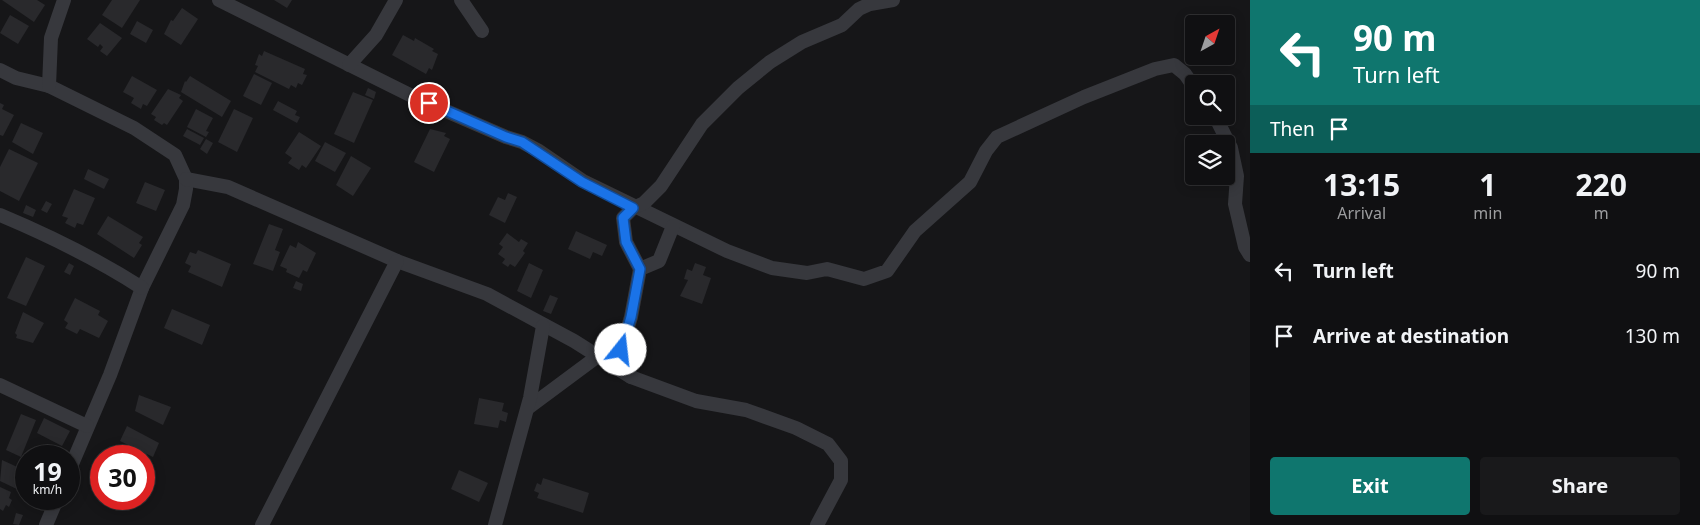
<!DOCTYPE html>
<html lang="en">
<head>
<meta charset="utf-8">
<style>
	body { margin:0; font-family:"Noto Sans",sans-serif; background:#19191b; color:#f1f3f6; height:100vh; display:flex; flex-direction:column; font-size:19px; white-space:nowrap }
	* { box-sizing:border-box; margin:0 }
	p { font-size:16px; color:#9c9d9f }
	.icon { flex:none; width:28px; height:28px; fill:none; stroke:currentColor; stroke-width:2; stroke-linecap:round; stroke-linejoin:round }
	.map { position:relative; flex:1; overflow:hidden }
	.panel { display:flex; flex-direction:column; background:#101012; width:450px }
	.panel>* { flex:none }
	.top-card { background:#0f766e; color:#fff; overflow:hidden }
	.needle { width:32px; rotate:40deg }
	.controls { position:absolute; left:1185px; top:15px; display:grid; gap:10px }
	.controls a { display:grid; place-items:center; width:50px; height:50px; border-radius:5px; background:#101012; box-shadow:0 2px 12px #0003,0 0 0 1px #303032; font-size:25px }
	.speed { position:absolute; left:15px; top:445px; display:flex; gap:10px; font-size:25px; font-weight:700; text-align:center }
	.speed>* { display:grid; place-content:center; width:65px; height:65px; border-radius:50%; background:#101012; box-shadow:0 2px 12px #0003,0 0 0 1px #303032; line-height:1 }
	.speed small { font-size:12px; font-weight:400 }
	.speed .limit { border:8px solid #d22; background:#fff; color:#111 }
	.pin { position:absolute; display:grid; place-items:center; width:42px; height:42px; color:#fff; margin:-21px; border:2px solid #fff; border-radius:50%; box-shadow:0 1px 5px #0007 }
	.me { position:absolute; width:55px; margin:-28px; rotate:16deg; stroke-linejoin:round; filter:drop-shadow(0 0 4px #0008) }
	.turn { display:flex; align-items:center; gap:18px; height:105px; padding:0 20px; font-size:22px }
	.turn .icon { width:65px; height:65px; stroke-width:2.5 }
	.turn b { display:block; font-size:35px; line-height:42px }
	.then { display:flex; align-items:center; height:48px; padding:0 20px; background:#0003; gap:10px; font-size:19px }
	.eta { display:flex; justify-content:space-evenly; align-items:center; height:85px; text-align:center }
	.eta b { font-size:30px; font-weight:700; line-height:35px }
	.primary-button { display:flex; gap:10px; margin-top:auto; padding:10px 20px }
	.primary-button a { flex:1; height:58px; border-radius:5px; background:#0f766e; color:#fff; font-size:20px; font-weight:700; line-height:58px; text-align:center }
	.primary-button a+a { background:#19191b; color:#f1f3f6 }
	ul { padding:0; list-style:none }
	li { display:flex; align-items:center; gap:15px; height:65px; padding:0 20px }
	li div { flex:1 }
	li b { display:block; font-size:19px }
	li em { font-style:normal }
	main { display:flex; flex:1; min-height:0 }
	.map>svg:first-child { display:block }
	.building { fill:#29292c }
	.lines { fill:none; stroke-linecap:round; stroke-linejoin:round }
	.street { stroke:#37383d; stroke-width:14 }
	.route-casing { stroke:#114b97; stroke-width:12 }
	.route { stroke:#1a73e8; stroke-width:9 }
</style>
</head>
<body>
<main>
<div class="map">
<svg width="1250" height="525" viewBox="0 0 1250 525">
	<rect width="100%" height="100%" fill="#161618"/>
	<!-- building -->
	<g class="building">
		<polygon points="2,0 37,0 45,5 34,22"/>
		<polygon points="112,0 140,0 122,28 102,15"/>
		<polygon points="274,0 292,0 287,8"/>
		<polygon points="182,8 198,19 181,45 164,34 171,20 173,21"/>
		<polygon points="10,15 29,26 18,44 0,33"/>
		<polygon points="137,21 153,30 146,43 130,34"/>
		<polygon points="100,23 122,38 107,56 100,51 103,47 100,44 98,47 87,39"/>
		<polygon points="403,35 414,41 415,38 434,49 432,51 438,54 432,70 429,68 426,74 392,55"/>
		<polygon points="264,51 305,69 303,74 307,75 302,85 298,83 296,88 291,85 289,89 255,72 258,66 255,65 259,54 262,56"/>
		<polygon points="254,74 272,83 261,105 243,96"/>
		<polygon points="132,76 157,90 147,106 143,104 141,109 131,103 134,98 123,92"/>
		<polygon points="190,76 231,101 222,117 181,92 185,81 186,82"/>
		<polygon points="368,88 376,92 374,99 365,95"/>
		<polygon points="168,89 181,95 179,98 183,101 167,125 164,123 162,125 154,120 156,117 151,114"/>
		<polygon points="353,92 373,100 354,143 334,134"/>
		<polygon points="278,101 297,111 295,115 300,117 297,123 273,110"/>
		<polygon points="0,103 4,105 2,109 14,115 3,136 0,135"/>
		<polygon points="196,109 213,118 206,131 209,132 206,137 187,127"/>
		<polygon points="234,109 253,118 237,152 218,142"/>
		<polygon points="21,123 43,133 33,154 12,142"/>
		<polygon points="187,129 204,138 200,145 183,136"/>
		<polygon points="430,129 446,133 444,136 450,139 434,172 414,162"/>
		<polygon points="299,132 321,146 306,168 302,165 299,170 288,163 292,158 285,153"/>
		<polygon points="206,139 213,143 207,154 200,149"/>
		<polygon points="325,142 346,153 335,172 315,161"/>
		<polygon points="9,149 38,163 19,201 0,191 0,167"/>
		<polygon points="351,156 371,168 353,196 336,185"/>
		<polygon points="88,169 109,179 104,189 84,179"/>
		<polygon points="145,182 165,190 156,211 136,203"/>
		<polygon points="74,189 95,198 83,225 77,223 75,228 65,223 68,218 62,216"/>
		<polygon points="508,193 517,197 505,223 489,215 498,197 505,200"/>
		<polygon points="46,201 52,204 47,213 41,210"/>
		<polygon points="26,205 36,210 33,217 23,213"/>
		<polygon points="108,216 143,237 139,243 142,245 134,258 97,234"/>
		<polygon points="269,224 283,229 275,250 280,252 273,271 253,264"/>
		<polygon points="576,231 607,245 602,256 593,252 590,259 568,249"/>
		<polygon points="507,233 519,242 521,239 528,243 523,251 525,253 515,267 510,264 508,267 502,263 505,259 498,254 503,247 499,244"/>
		<polygon points="298,242 316,253 307,272 303,270 299,278 286,272 287,269 280,266 290,245 296,248"/>
		<polygon points="198,250 231,264 222,287 188,272 191,266 185,263 190,252 196,254"/>
		<polygon points="26,257 45,266 26,306 7,298"/>
		<polygon points="69,263 74,266 70,275 64,272"/>
		<polygon points="529,263 543,270 531,298 517,291"/>
		<polygon points="695,263 706,267 703,275 711,278 702,304 680,296 688,280 684,279 687,269 692,271"/>
		<polygon points="296,281 303,284 301,291 293,288"/>
		<polygon points="550,295 558,298 551,314 543,311"/>
		<polygon points="75,298 100,311 98,315 108,321 99,338 80,329 77,334 65,328 68,323 64,320"/>
		<polygon points="172,309 210,325 202,345 164,328"/>
		<polygon points="23,312 44,323 33,343 16,338 17,335 15,333"/>
		<polygon points="139,395 171,407 163,425 135,411"/>
		<polygon points="479,398 504,403 502,411 508,413 506,422 500,420 498,428 474,424"/>
		<polygon points="21,414 36,420 21,457 6,450"/>
		<polygon points="44,418 70,431 62,446 37,433"/>
		<polygon points="127,426 159,443 153,457 120,441"/>
		<polygon points="31,448 49,456 26,456"/>
		<polygon points="2,460 26,471 26,485 23,492 0,481"/>
		<polygon points="459,470 488,483 479,502 451,489"/>
		<polygon points="543,478 589,493 583,513 537,498 539,493 534,491 537,483 541,485"/>
		<polygon points="0,487 11,492 9,498 12,500 9,507 6,505 3,511 0,509"/>
		<polygon points="16,513 23,515 19,525 13,524"/>
	</g>
	<g class="lines">
		<!-- street -->
		<g class="street">
			<polyline points="219,0 414,97 506,137 522,142 539,151 583,181 727,251 772,268 807,273 827,269 864,279 887,271 915,231 970,182 986,151 997,137 1084,97 1155,69 1174,65 1185,74 1194,87"/>
			<polyline points="461,0 482,31"/>
			<polyline points="349,65 376,35 396,0"/>
			<polyline points="0,70 16,78 49,86 134,128 175,155 186,179 186,189 183,205 142,288 110,375 69,471"/>
			<polyline points="49,86 51,38 64,0"/>
			<polyline points="1215,116 1231,148 1237,176 1235,204 1245,247 1250,255"/>
			<polyline points="186,179 228,187 397,261 487,294 574,341 631,377 696,401 746,410 796,428 828,444 841,461 841,480 817,525"/>
			<path d="M0 215C50 236 97 259 142 288"/>
			<polyline points="640,269 659,261 673,226"/>
			<polyline points="631,377 621,350 631,317 640,269 626,242 623,218 633,208 644,203 661,186 702,124 738,88 770,62 802,42 842,25 859,9 870,4 893,0"/>
			<polyline points="0,385 87,426"/>
			<polyline points="528,408 598,356"/>
			<polyline points="46,525 57,499"/>
			<polyline points="262,525 397,261"/>
			<polyline points="495,525 530,398 543,326"/>
		</g>
	</g>
	<g class="lines">
		<!-- route casing -->
		<g class="route-casing">
			<polyline id="route" points="429,103 506,137 522,142 582,182 633,208 623,218 626,242 640,269 631,317 621,350"/>
		</g>
		<!-- route -->
		<use href="#route" class="route"/>
	</g>
</svg>
<div class="controls">
<a><svg class="needle" viewBox="-14 -14 28 28"><path d="M0-13l5 13h-10z" fill="#e53935"/><path d="M0 13l5-13h-10z" fill="#9c9d9f"/></svg></a>
<a><svg class="icon" aria-label="search" viewBox="0 0 24 24"><circle cx="10" cy="10" r="6"/><path d="M15 15l6 6"/></svg></a>
<a><svg class="icon" aria-label="layers" viewBox="0 0 24 24"><path d="M12 4l9 5-9 5-9-5zM3 14l9 5 9-5"/></svg></a>
</div>
<div class="speed"><div>19<small>km/h</small></div><div class="limit">30</div></div>
<div class="pin" style="left:429px;top:103px;background:#d93025"><svg class="icon" aria-label="arrive" viewBox="0 0 24 24"><path d="M6 21V4h12l-3 4 3 4H6"/></svg></div>
<svg class="me" style="left:621px;top:350px" viewBox="-20 -20 40 40"><circle r="19" fill="#fff"/><path d="M0-13L10 11 0 6-10 11z" fill="#1a73e8"/></svg>
</div>
<section class="panel">
<div class="top-card">
<div class="turn"><svg class="icon" aria-label="left" viewBox="0 0 24 24"><path d="M17 20v-9H6M10 6l-5 5 5 5"/></svg><div><b>90 m</b>Turn left</div></div>
<div class="then">Then<svg class="icon" aria-label="arrive" viewBox="0 0 24 24"><path d="M6 21V4h12l-3 4 3 4H6"/></svg></div>
</div>
<div class="eta">
<div><b>13:15</b><p>Arrival</p></div>
<div><b>1</b><p>min</p></div>
<div><b>220</b><p>m</p></div>
</div>
<ul>
<li><svg class="icon" aria-label="left" viewBox="0 0 24 24"><path d="M17 20v-9H6M10 6l-5 5 5 5"/></svg><div><b>Turn left</b></div><em>90 m</em></li>
<li><svg class="icon" aria-label="arrive" viewBox="0 0 24 24"><path d="M6 21V4h12l-3 4 3 4H6"/></svg><div><b>Arrive at destination</b></div><em>130 m</em></li>
</ul>
<div class="primary-button"><a>Exit</a><a>Share</a></div>
</section>
</main>
</body>
</html>
